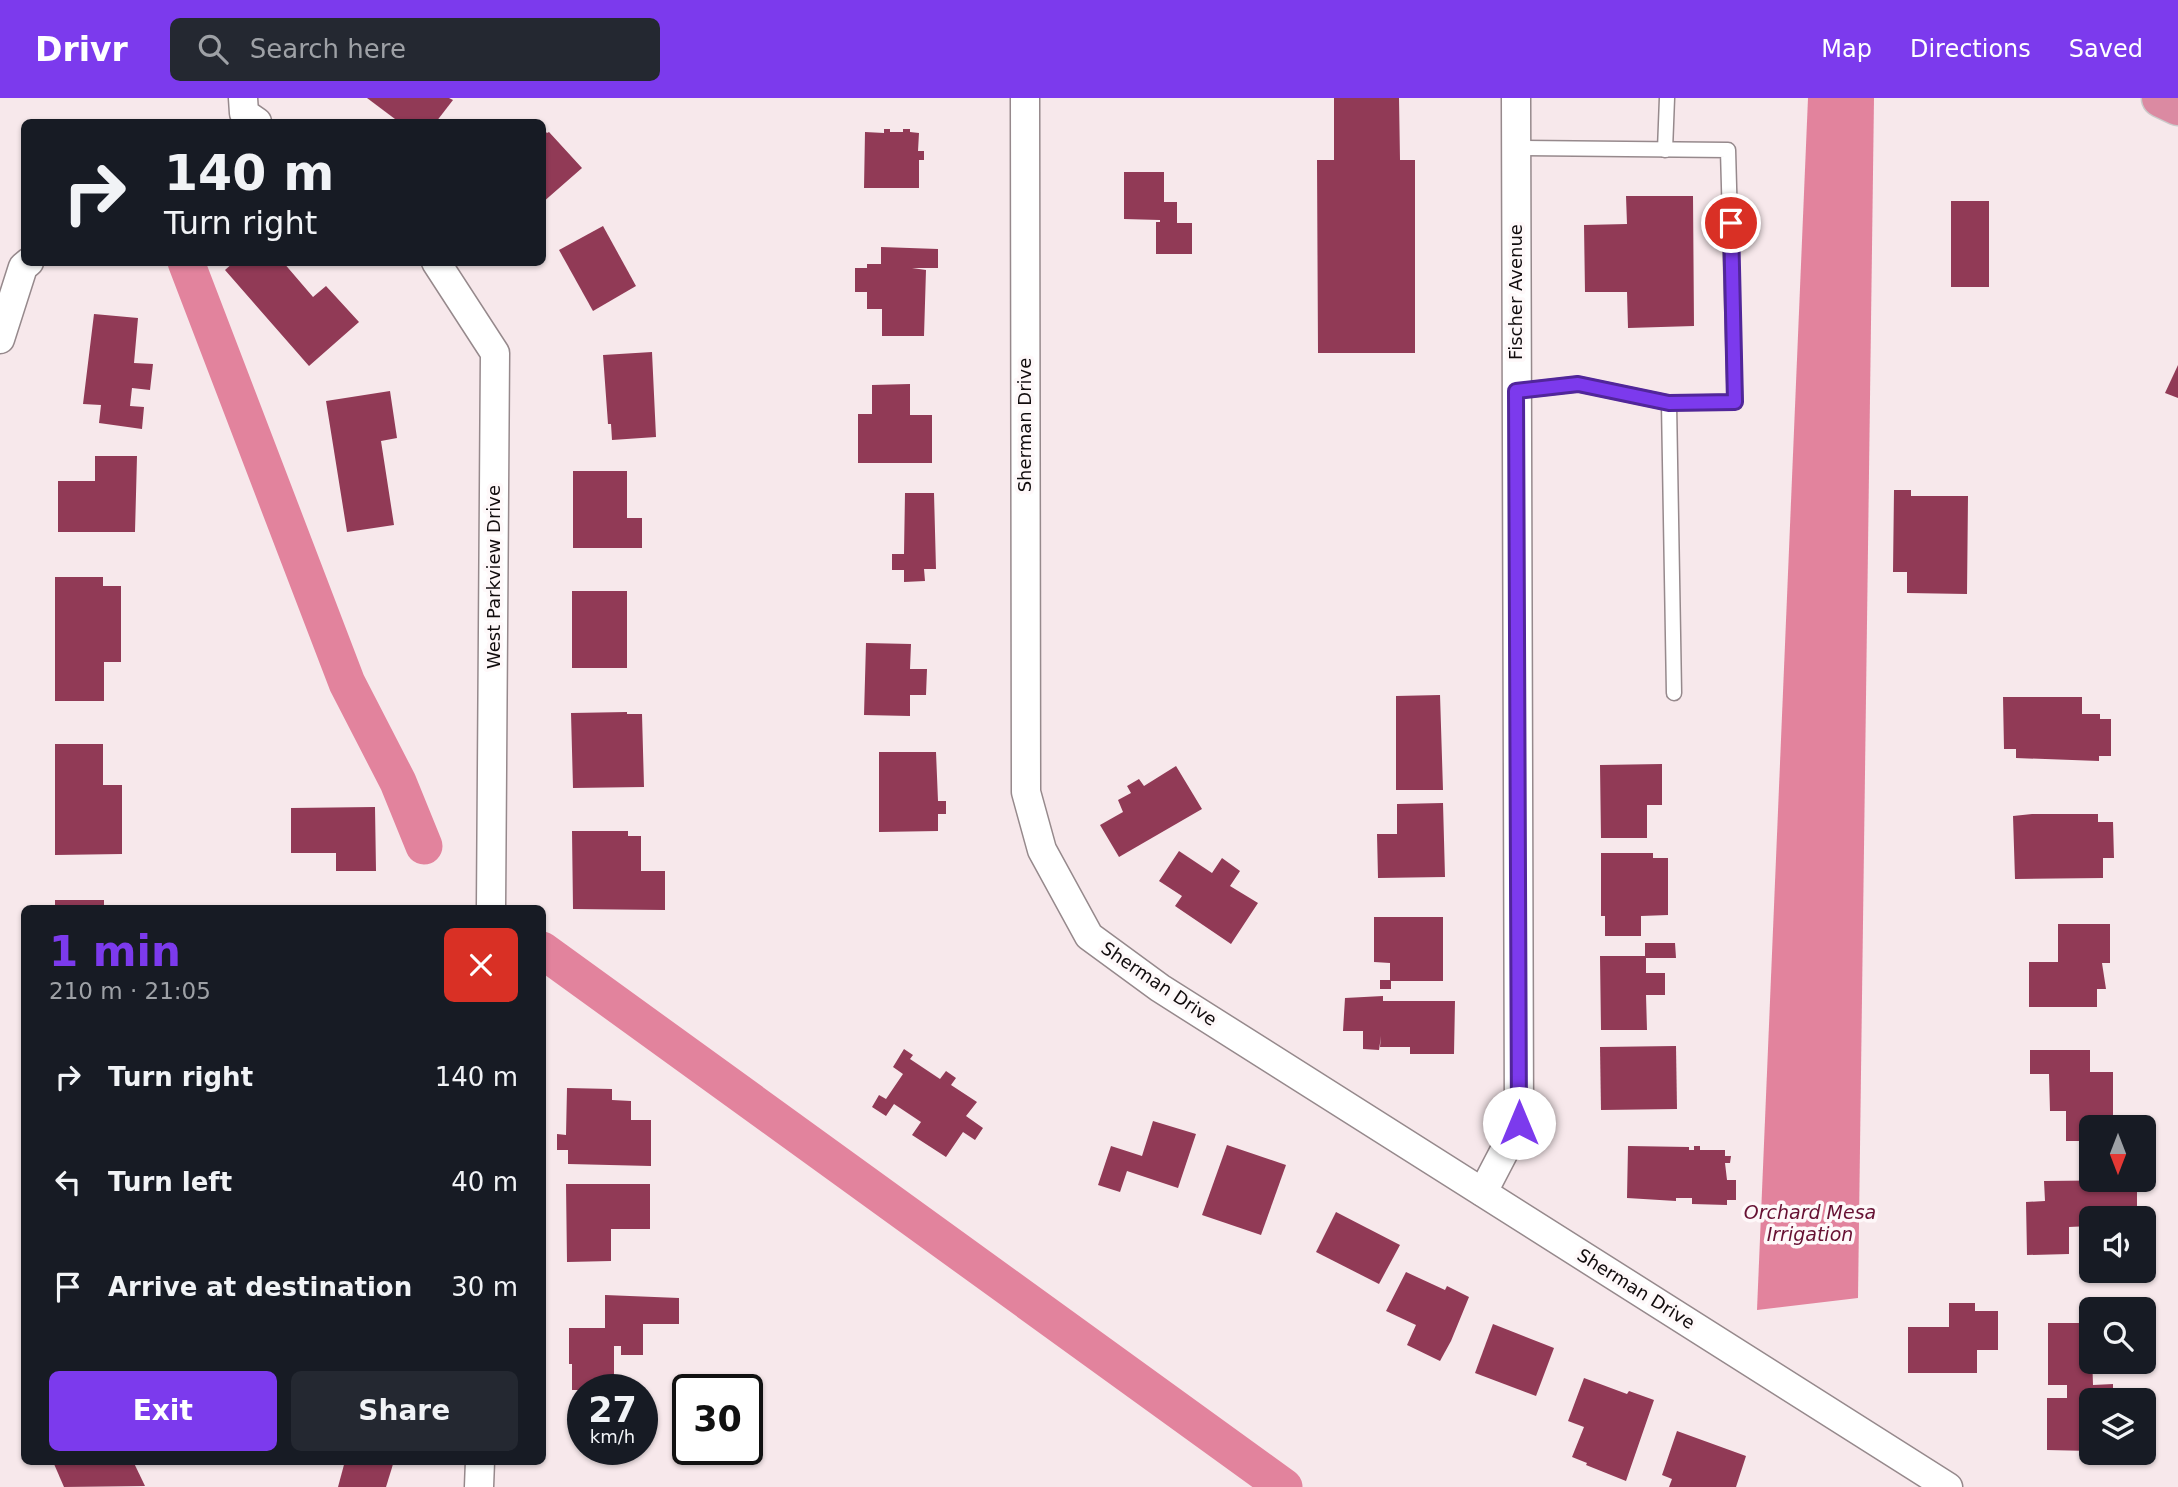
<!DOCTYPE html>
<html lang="en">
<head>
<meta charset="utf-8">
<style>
	body { margin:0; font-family:"DejaVu Sans",sans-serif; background:#242831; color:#f1f3f6; height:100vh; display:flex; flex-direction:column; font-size:26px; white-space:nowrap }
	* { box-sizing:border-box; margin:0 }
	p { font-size:23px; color:#9ea1a6 }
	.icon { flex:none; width:38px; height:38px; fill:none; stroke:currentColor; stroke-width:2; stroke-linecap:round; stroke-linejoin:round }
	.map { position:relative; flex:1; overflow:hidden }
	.side { position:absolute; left:21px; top:807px; width:525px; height:560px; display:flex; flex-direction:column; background:#171b24; border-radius:10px; box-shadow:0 2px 5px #0004 }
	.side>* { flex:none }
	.top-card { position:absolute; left:21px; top:21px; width:525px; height:147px; border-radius:10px; box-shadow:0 2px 5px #0004; background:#171b24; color:#f1f3f6; overflow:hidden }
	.needle { width:46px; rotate:180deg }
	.fabs { position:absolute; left:2079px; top:1017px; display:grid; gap:14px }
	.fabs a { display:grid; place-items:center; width:77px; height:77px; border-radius:10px; background:#171b24; box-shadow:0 2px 5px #0004; font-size:35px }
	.speed { position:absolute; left:567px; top:1276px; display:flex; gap:14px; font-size:35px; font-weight:700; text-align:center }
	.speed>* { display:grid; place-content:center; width:91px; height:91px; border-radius:50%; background:#171b24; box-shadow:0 2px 5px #0004; line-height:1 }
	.speed small { font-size:18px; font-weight:400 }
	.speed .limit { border:4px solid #111; border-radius:10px; background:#fff; color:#111 }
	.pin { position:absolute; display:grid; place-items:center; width:60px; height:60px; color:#fff; margin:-30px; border:4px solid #fff; border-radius:50%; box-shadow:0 2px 7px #0007 }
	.me { position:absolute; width:77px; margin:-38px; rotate:0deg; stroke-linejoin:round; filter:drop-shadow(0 0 5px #0008) }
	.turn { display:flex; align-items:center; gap:24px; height:147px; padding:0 28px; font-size:32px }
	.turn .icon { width:91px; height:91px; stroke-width:2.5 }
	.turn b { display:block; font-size:49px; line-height:60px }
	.round { display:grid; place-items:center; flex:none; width:74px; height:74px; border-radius:10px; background:#242831 }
	.headline { display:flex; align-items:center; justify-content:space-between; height:119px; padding:0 28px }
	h1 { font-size:42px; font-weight:600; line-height:52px; color:#7c3aed }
	.button { display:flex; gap:14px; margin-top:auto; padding:14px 28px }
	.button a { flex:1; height:80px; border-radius:10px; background:#7c3aed; color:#fff; font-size:28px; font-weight:600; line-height:80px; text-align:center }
	.button a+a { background:#242831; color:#f1f3f6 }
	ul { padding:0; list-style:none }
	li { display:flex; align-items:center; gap:21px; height:105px; padding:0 28px }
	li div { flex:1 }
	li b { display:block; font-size:26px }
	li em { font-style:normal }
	header { display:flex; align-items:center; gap:42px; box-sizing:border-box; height:98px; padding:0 35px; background:#7c3aed; color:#fff }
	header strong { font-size:33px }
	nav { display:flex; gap:38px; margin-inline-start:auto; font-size:24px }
	.search { width:490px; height:63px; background:#242831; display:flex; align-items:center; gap:18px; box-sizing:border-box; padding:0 24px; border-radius:10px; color:#9ea1a6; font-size:26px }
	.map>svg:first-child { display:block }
	.water { fill:#e2839d }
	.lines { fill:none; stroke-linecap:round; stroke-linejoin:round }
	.canal { stroke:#e2839d; stroke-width:37 }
	.building { fill:#913a56 }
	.service-casing { stroke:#96898c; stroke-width:17 }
	.minor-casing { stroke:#96898c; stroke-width:31 }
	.trunk-casing { stroke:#cbcaca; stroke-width:41 }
	.service { stroke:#fff; stroke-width:14 }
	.minor { stroke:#fff; stroke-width:28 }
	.trunk { stroke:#db8aa2; stroke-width:38 }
	.route-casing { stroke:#51269a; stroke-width:18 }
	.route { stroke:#7c3aed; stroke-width:12 }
	.labels { text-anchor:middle; stroke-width:7; stroke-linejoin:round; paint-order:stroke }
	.street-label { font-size:18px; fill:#110c0d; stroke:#fef8f9 }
	.water-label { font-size:19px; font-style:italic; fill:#671133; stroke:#fef8f9 }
</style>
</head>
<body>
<header>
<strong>Drivr</strong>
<div class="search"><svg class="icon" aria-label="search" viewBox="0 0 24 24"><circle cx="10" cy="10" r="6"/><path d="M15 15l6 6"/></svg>Search here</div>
<nav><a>Map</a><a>Directions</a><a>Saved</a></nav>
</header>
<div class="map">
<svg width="2178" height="1389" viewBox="0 0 2178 1389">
	<rect width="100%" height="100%" fill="#f7e8eb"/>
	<!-- water -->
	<polygon class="water" points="1808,0 1874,0 1858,1200 1757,1212"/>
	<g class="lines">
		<!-- canal -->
		<g class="canal">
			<polyline points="186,164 347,585 398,684 424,748"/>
			<polyline points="542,852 1284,1389"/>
		</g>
	</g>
	<!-- building -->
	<g class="building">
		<polygon points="367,0 449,0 453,2 436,24 399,24"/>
		<polygon points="1334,0 1399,0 1400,62 1415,62 1415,255 1318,255 1317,62 1334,62"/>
		<polygon points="542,30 547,35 549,34 582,70 542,105"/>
		<polygon points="884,31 890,31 890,34 903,34 903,31 910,31 910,34 919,35 918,53 924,53 924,62 919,62 919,90 864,90 865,34 884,35"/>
		<polygon points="1124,74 1164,74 1164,104 1177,104 1177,125 1192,125 1192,156 1156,156 1156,124 1160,124 1160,122 1124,121"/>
		<polygon points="1626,98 1693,98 1694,228 1628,230 1627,194 1585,194 1584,127 1627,126"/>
		<rect x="1951" y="103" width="38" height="86"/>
		<polygon points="603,128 636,188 593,213 559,152"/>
		<polygon points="881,149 938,151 938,170 912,170 926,172 924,238 882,238 882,211 867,211 867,194 855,194 855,170 867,170 867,166 881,166"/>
		<polygon points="234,164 283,164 313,199 326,188 359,224 309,268 225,172"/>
		<polygon points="94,216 138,220 134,265 153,266 150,292 132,290 130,308 144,309 142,331 99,325 101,307 83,306"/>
		<polygon points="652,254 656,339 612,342 611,326 608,326 603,257"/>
		<polygon points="2178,267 2178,300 2165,295"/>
		<polygon points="910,286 910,317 932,317 932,365 858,365 858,316 872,316 872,287"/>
		<polygon points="390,293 397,340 381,343 394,427 347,434 326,303"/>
		<polygon points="95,358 137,358 135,434 58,434 58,383 95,383"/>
		<polygon points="573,373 627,373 627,420 642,420 642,450 573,450"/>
		<polygon points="1894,392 1911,392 1911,398 1968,398 1967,496 1907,495 1907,474 1893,474"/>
		<polygon points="905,395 934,395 936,471 924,471 925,483 904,484 904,472 892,472 892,456 904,456"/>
		<polygon points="55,479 103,479 103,488 121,488 121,564 104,564 104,603 55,603"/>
		<rect x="572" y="493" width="55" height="77"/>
		<polygon points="866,545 911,546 910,571 927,571 926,597 910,597 910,618 864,617"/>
		<polygon points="1440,597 1443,692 1396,692 1396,598"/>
		<polygon points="2003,599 2082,599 2082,616 2100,616 2100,621 2111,621 2111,658 2099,658 2099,663 2016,660 2016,651 2004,651"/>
		<polygon points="627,614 627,616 642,616 644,689 573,690 571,615"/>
		<polygon points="55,646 103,646 103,687 122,687 122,756 55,757"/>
		<polygon points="879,654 936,654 938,703 946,703 946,716 938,716 938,733 879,734"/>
		<polygon points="1662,666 1662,707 1647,707 1647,740 1601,740 1600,667"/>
		<polygon points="1176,668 1202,711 1119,759 1100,727 1123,714 1118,702 1131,695 1127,688 1139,681 1144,688"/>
		<polygon points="1443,705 1445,779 1378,780 1377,736 1397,736 1397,706"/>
		<polygon points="375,709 376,773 336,773 336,755 291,755 291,710"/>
		<polygon points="2032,716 2098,716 2098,724 2113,724 2114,760 2103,760 2103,780 2015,781 2013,718"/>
		<polygon points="572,733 628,733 628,738 641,738 641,773 665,773 665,812 573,811"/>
		<polygon points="1179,753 1212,775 1222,760 1240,773 1230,788 1258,805 1231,846 1175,808 1182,798 1159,783"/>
		<polygon points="1601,755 1653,755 1653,760 1668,760 1668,817 1641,818 1641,838 1605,838 1605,818 1601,818"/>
		<rect x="55" y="802" width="49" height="8"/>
		<polygon points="1374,819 1443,819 1443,883 1391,883 1391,891 1380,891 1380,882 1390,882 1390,865 1374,864"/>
		<polygon points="2058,826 2110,826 2110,865 2102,865 2106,891 2097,891 2097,909 2029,909 2029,864 2058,864"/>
		<polygon points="1645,845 1675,845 1676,860 1646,860 1646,875 1665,875 1665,897 1646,897 1647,932 1601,932 1600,858 1645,858"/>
		<polygon points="1383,898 1383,903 1455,903 1454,956 1410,956 1410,949 1380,949 1381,938 1379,952 1363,951 1363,933 1343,933 1345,900"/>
		<polygon points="1676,948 1677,1011 1601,1012 1600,949"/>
		<polygon points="904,951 913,957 910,961 940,981 946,973 956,980 951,987 977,1004 966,1018 983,1030 975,1042 963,1034 946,1059 912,1037 921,1024 894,1006 886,1018 872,1009 879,997 886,1001 903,976 893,969"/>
		<polygon points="2030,952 2090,952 2090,974 2113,974 2113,1029 2091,1029 2091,1043 2066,1043 2066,1013 2050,1013 2049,976 2030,976"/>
		<polygon points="567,990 612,991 612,1002 631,1003 631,1022 651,1022 651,1068 568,1066 568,1052 557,1052 557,1036 566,1037"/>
		<polygon points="1153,1023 1196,1036 1178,1090 1127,1073 1120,1094 1098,1087 1111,1048 1142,1058"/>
		<polygon points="1227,1047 1286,1067 1261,1137 1202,1117"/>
		<polygon points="1628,1048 1689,1049 1689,1052 1694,1052 1694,1048 1700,1048 1700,1052 1725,1052 1725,1058 1731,1058 1730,1065 1725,1065 1727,1082 1736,1082 1736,1102 1727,1102 1727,1107 1692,1106 1692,1100 1676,1100 1676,1103 1627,1100"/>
		<polygon points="2137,1082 2137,1120 2091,1120 2091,1128 2069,1129 2069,1156 2027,1157 2026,1104 2045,1103 2044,1083"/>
		<polygon points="566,1086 650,1086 650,1131 611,1131 611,1163 567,1164"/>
		<polygon points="1336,1114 1400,1147 1379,1186 1316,1154"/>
		<polygon points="1406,1174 1445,1192 1447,1188 1469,1199 1451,1243 1440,1263 1407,1247 1416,1227 1386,1213"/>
		<polygon points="605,1197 679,1200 679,1226 643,1226 643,1257 621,1257 621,1248 614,1248 614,1292 572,1292 572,1266 569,1266 569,1230 605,1230"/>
		<polygon points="1949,1205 1975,1205 1975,1213 1998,1213 1998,1252 1977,1252 1977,1275 1908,1275 1908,1229 1949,1229"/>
		<polygon points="2048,1225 2091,1225 2093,1287 2113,1286 2113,1302 2091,1302 2091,1353 2047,1352 2047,1300 2067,1300 2067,1287 2048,1287"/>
		<polygon points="1493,1226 1554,1250 1536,1298 1475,1275"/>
		<polygon points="1584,1280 1627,1296 1629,1293 1654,1302 1626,1383 1586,1367 1587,1365 1572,1359 1584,1329 1568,1323"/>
		<polygon points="1677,1333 1746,1358 1736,1389 1669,1389 1672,1381 1662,1377"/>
		<polygon points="60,1363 133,1363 145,1388 64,1389 54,1366"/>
		<polygon points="345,1363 394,1363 386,1389 338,1389"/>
	</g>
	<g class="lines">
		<!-- service casing -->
		<g class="service-casing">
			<g id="service">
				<polyline points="1516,50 1728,52 1735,304 1669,305 1674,595"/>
				<polyline points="1665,52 1667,0"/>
				<polyline points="1516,293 1578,286 1669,305"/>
			</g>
		</g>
		<!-- minor casing -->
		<g class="minor-casing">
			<g id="minor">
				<polyline points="243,0 244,15 257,24"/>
				<polyline points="1025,0 1026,694 1042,752 1089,838 1160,890 1948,1389"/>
				<polyline points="436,164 495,255 491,810"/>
				<polyline points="0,241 23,169 29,164"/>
				<polyline points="1483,1094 1519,1025 1516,0"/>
				<polyline points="479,1389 480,1363"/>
			</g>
		</g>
		<!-- trunk casing -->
		<g class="trunk-casing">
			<polyline id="trunk" points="2161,0 2178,8"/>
		</g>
		<!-- service -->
		<use href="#service" class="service"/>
		<!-- minor -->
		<use href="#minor" class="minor"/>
		<!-- trunk -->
		<use href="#trunk" class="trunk"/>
	</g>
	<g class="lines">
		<!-- route casing -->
		<g class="route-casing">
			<polyline id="route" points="1519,1025 1516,293 1578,286 1669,305 1735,304 1731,125"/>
		</g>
		<!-- route -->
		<use href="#route" class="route"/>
	</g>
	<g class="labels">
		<!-- street labels -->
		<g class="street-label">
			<text transform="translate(1516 194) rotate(-90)" y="6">Fischer Avenue</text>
			<text transform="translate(1025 327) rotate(-90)" y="6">Sherman Drive</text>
			<text transform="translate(494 479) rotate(-90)" y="6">West Parkview Drive</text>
			<text transform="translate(1159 886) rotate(34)" y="6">Sherman Drive</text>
			<text transform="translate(1636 1191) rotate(32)" y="6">Sherman Drive</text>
		</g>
		<!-- water labels -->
		<g class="water-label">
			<text x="1810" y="1121">Orchard Mesa<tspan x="1810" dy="22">Irrigation</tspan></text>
		</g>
	</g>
</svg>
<div class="fabs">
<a><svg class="needle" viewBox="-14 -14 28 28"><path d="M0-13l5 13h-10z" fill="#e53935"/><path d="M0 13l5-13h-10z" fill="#9ea1a6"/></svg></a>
<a><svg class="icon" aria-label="sound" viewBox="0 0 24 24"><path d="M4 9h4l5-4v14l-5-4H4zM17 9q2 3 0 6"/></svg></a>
<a><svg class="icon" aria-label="search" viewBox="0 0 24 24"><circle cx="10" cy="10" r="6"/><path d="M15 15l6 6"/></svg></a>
<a><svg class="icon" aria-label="layers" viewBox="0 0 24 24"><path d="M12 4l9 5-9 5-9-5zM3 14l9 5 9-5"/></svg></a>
</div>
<div class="speed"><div>27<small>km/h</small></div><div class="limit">30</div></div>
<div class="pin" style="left:1731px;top:125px;background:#d93025"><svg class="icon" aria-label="arrive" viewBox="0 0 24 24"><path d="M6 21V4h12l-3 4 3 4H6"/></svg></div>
<svg class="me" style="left:1519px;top:1025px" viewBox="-20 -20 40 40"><circle r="19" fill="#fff"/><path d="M0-13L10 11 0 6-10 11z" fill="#7c3aed"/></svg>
<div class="top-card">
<div class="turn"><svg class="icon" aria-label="right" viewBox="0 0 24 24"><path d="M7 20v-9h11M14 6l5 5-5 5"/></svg><div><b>140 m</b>Turn right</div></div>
</div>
<section class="side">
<div class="headline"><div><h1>1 min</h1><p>210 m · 21:05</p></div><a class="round" style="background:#d93025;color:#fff"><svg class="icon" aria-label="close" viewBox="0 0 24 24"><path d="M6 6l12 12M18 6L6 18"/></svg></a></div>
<ul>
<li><svg class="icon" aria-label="right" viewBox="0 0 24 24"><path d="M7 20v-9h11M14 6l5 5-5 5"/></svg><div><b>Turn right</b></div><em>140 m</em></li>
<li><svg class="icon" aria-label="left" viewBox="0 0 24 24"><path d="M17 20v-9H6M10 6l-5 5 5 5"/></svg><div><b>Turn left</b></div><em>40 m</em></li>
<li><svg class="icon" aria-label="arrive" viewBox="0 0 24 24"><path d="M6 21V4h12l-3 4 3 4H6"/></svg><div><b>Arrive at destination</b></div><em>30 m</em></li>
</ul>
<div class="button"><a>Exit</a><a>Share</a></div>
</section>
</div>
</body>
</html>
